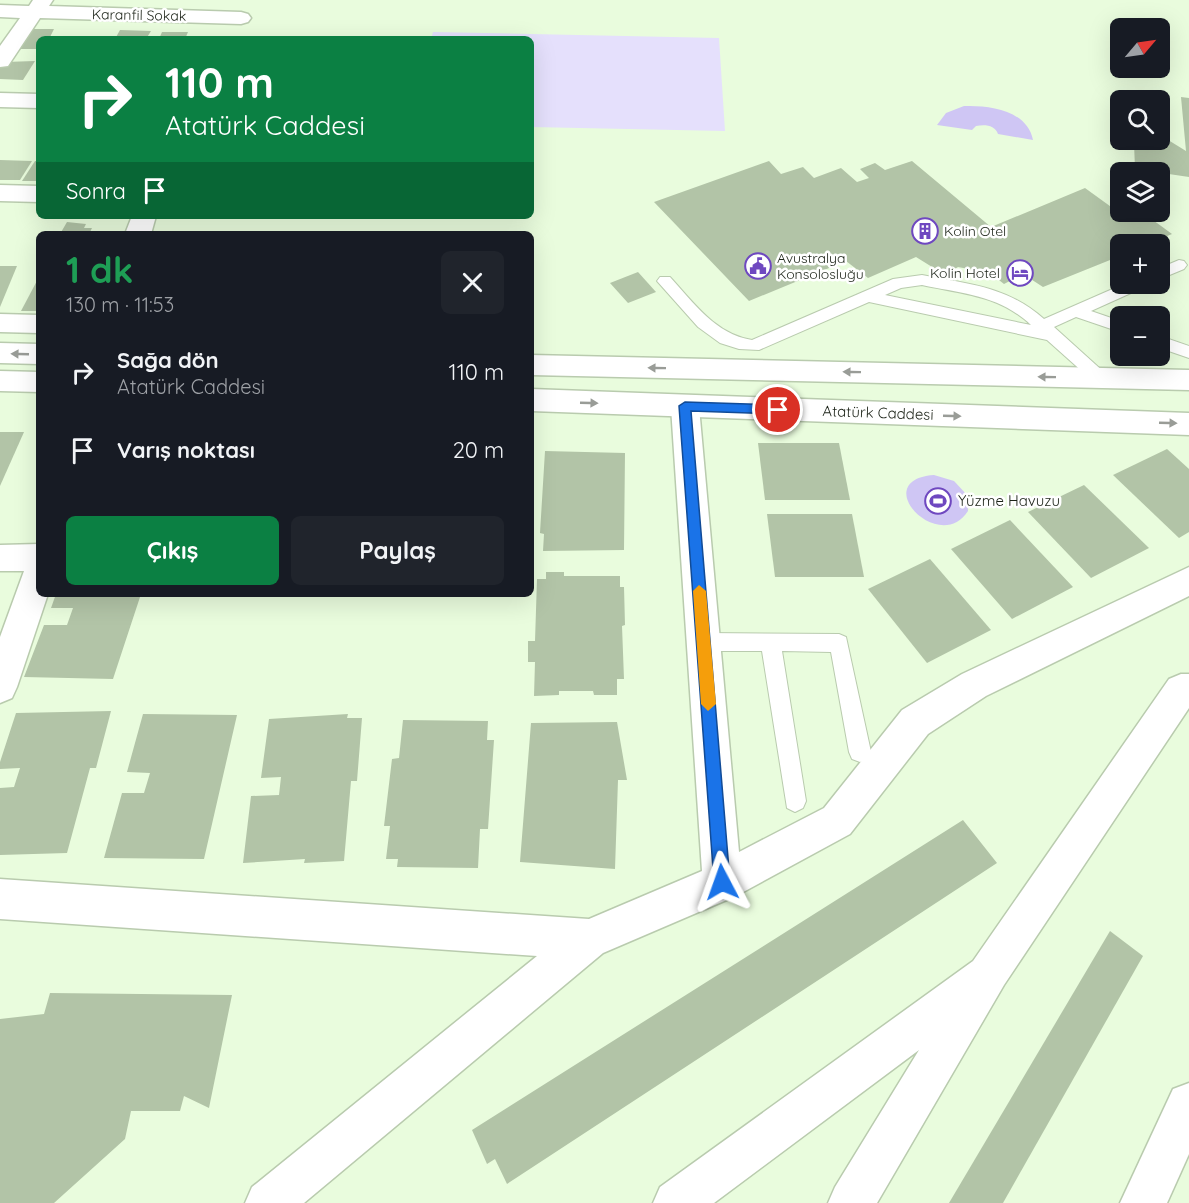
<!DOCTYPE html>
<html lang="tr">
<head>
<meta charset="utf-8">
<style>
	body { margin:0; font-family:Quicksand,sans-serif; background:#20242c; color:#f1f3f6; height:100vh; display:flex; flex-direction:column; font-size:22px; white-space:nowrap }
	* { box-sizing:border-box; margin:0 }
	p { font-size:20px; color:#9ea1a6 }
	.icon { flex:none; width:33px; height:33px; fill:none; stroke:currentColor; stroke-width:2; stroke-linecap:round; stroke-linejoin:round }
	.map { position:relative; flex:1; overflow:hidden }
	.side { position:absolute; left:36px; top:231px; width:498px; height:366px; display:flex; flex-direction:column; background:#171b24; border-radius:9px; box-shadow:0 6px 24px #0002 }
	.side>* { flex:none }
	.hud { position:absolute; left:36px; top:36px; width:498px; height:183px; border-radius:9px; box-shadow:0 6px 24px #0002; background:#0b8043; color:#fff; overflow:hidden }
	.needle { width:39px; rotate:61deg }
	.fabs { position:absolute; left:1110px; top:18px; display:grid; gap:12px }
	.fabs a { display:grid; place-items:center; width:60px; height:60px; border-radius:9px; background:#171b24; box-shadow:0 6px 24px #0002; font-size:30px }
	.pin { position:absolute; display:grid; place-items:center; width:51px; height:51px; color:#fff; margin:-26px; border:3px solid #fff; border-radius:50%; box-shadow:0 2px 6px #0007 }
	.me { position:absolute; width:66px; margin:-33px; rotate:356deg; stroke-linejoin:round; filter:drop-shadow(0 0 4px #0008) }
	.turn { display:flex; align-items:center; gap:21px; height:126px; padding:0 30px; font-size:27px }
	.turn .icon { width:78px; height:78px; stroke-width:2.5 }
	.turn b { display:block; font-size:42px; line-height:51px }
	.then { display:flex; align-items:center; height:57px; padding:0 30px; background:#0003; gap:12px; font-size:22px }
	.round { display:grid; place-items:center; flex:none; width:63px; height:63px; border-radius:9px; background:#20242c }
	.summary { display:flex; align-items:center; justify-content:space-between; height:102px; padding:0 30px }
	h1 { font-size:36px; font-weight:700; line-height:45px; color:#1e9e55 }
	.cta { display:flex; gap:12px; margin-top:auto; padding:12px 30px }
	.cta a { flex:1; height:69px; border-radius:9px; background:#0b8043; color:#fff; font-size:24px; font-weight:700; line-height:69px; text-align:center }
	.cta a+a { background:#20242c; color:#f1f3f6 }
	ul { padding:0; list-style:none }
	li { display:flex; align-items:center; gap:18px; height:78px; padding:0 30px }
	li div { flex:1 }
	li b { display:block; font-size:22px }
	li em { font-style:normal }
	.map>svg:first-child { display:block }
	.green { fill:#e5e0fc }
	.water { fill:#cfc6f4 }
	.building { fill:#b2c4a7 }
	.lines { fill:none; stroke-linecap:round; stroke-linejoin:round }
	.service-casing { stroke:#b9cbae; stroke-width:2 }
	.minor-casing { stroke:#b9cbae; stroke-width:3 }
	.secondary-casing { stroke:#b9cbae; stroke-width:3 }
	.service { fill:#fff; fill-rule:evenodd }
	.minor { fill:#fff; fill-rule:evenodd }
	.secondary { fill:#fff; fill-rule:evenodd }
	.oneway { fill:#999c97 }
	.route { fill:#1a73e8; stroke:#114b97; stroke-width:1.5 }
	.slow { fill:#f59e0b }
	.labels { text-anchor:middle; stroke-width:5; stroke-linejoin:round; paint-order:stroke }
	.far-street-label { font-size:14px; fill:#1c2318; stroke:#fff }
	.far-poi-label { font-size:14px; fill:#1c2318; stroke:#fff; text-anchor:start }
	.street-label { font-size:15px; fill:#1c2318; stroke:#fff }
	.poi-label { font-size:15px; fill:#1c2318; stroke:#fff; text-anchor:start }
</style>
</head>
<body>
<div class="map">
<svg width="1189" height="1203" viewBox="0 0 1189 1203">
	<rect width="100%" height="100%" fill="#e9fcdd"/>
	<!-- green -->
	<polygon class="green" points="433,32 719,38 725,131 531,127 531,39 431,39"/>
	<!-- water -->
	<g class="water">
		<path d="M964 106C989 105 1027 110 1033 140L998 134C995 125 985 124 976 126L972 130 937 125 946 113Z"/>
		<path d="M934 475 954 481 967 495 968 511C939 556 867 480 934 475Z"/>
	</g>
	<!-- building -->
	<g class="building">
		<polygon points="30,29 54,29 49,39 39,39 39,49 18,49"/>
		<polygon points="120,30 151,31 146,39 115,39"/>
		<polygon points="162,32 188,32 185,39 159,39"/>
		<polygon points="35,61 23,80 0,79 0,68 5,62"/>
		<polygon points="1181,97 1189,98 1189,177 1135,169 1134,143 1160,140 1160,135 1186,151"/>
		<polygon points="0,160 32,161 20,180 0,180"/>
		<polygon points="35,161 39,161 39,181 22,181"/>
		<polygon points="769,161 781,174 803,167 814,178 841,168 857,182 869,178 860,169 875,163 885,170 912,161 991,227 1085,188 1114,209 1120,207 1120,212 1127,212 1131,215 1142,212 1172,234 1148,244 1120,244 1120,256 1043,287 1023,274 1004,284 990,273 958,267 945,275 916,257 868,278 846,261 749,301 654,202"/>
		<polygon points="67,222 86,224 84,228 92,228 89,234 60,234"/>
		<polygon points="0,266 17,266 0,307"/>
		<polygon points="638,272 656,292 628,303 610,283"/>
		<polygon points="39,277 39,311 21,311"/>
		<polygon points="0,432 24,432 0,486"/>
		<polygon points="758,443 839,443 850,500 765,500"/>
		<polygon points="1167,449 1189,469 1189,532 1179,538 1113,475"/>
		<polygon points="545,451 625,453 624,550 543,551 544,534 540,533"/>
		<polygon points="1084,485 1149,548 1091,578 1028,512"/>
		<polygon points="767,514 852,514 864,577 775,577"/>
		<polygon points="1010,520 1073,587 1012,619 951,549"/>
		<polygon points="930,559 991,630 927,663 868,589"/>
		<polygon points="546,572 564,572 564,576 620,576 620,587 624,587 625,625 622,626 624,679 617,679 617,695 594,695 593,691 559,691 559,695 534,696 535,662 528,662 528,641 535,641 537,579 546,579"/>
		<polygon points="56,594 141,594 113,679 24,677 44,625 67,625 73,608 51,608"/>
		<polygon points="111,711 96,768 90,768 67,853 0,855 0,788 14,787 20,768 0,769 0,762 16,713"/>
		<polygon points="143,714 237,715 204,859 104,858 122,793 144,793 150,773 127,772"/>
		<polygon points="348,714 347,718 362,718 357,781 351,781 344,861 304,863 305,859 243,863 251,796 279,795 281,777 261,778 269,719"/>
		<polygon points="403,720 488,721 487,740 494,740 488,829 480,829 478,868 397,867 398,859 386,859 390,826 384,826 392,759 399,758"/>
		<polygon points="617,722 627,780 618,780 615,869 520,862 531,723"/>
		<polygon points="963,820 997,863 507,1184 495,1159 487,1164 472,1130"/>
		<polygon points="1110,931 1143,956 1003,1203 949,1203"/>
		<polygon points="50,993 232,995 209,1108 184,1096 180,1111 131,1111 125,1139 54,1203 0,1203 0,1019 44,1014"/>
	</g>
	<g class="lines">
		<!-- service casing -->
		<g class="service-casing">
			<g id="service">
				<polygon points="1179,260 1184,261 1187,265 1184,269 1160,279 1160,268"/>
				<path d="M922 275C968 284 1007 286 1044 319L1124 284H1145L1142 288 1091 311 1120 321V332L1076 317 1054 327 1106 374 1108 378 1100 384 1094 382 1047 340 869 302 759 350 739 349 720 343 698 327 657 281 660 277H670C694 303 715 334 752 340L893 279ZM922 285C964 294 999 295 1031 325L885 295 901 288Z"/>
				<polygon points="1160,336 1189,346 1189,358 1160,348"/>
				<polygon points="704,633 839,634 846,637 871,752 868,759 860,762 852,759 849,752 831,652 782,651 806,801 803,808 795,812 787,808 762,651 704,651 697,648 694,642 697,636"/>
			</g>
		</g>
		<!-- minor casing -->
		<g class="minor-casing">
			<g id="minor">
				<polygon points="33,0 53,0 49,6 241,12 248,14 251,18 248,22 241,24 40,18 8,66 0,67 0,46 20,18 0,17 0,5 29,6"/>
				<polygon points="0,93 39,94 39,108 0,107"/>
				<polygon points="0,185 39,186 39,202 0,201"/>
				<polygon points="132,216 156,216 151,234 125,234"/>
				<polygon points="0,314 39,315 39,333 0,332"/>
				<polygon points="685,396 695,399 699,407 739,852 824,808 902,710 962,674 1189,567 1189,596 986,696 928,734 850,834 736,896 603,953 304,1203 245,1203 252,1187 537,956 0,919 0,879 589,919 702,871 671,407 675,399"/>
				<polygon points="39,544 39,594 48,594 17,687 12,698 0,703 0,637 24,571 0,571 0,545"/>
				<polygon points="1181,674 1189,674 1189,708 1004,985 877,1203 828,1203 835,1187 919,1050 714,1203 653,1203 660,1187 973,961 1169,679"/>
				<polygon points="1189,1083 1189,1154 1167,1203 1120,1203 1173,1089"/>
			</g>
		</g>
		<!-- secondary casing -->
		<g class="secondary-casing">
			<g id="secondary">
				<polygon points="0,343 39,344 39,364 0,363"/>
				<polygon points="531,355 1189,370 1189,390 531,375"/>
				<polygon points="0,371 39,372 39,392 0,391"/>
				<polygon points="531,389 1189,413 1189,435 531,411"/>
			</g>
		</g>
		<!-- service -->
		<use href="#service" class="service"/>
		<!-- minor -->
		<use href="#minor" class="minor"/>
		<!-- secondary -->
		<use href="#secondary" class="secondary"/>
	</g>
	<!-- one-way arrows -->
	<defs><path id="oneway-solid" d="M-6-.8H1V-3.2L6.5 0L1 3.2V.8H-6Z" transform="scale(1.5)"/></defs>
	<g class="oneway">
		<use href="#oneway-solid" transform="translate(20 354) rotate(-178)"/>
		<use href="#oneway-solid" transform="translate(657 368) rotate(-179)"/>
		<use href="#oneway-solid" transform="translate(852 372) rotate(-179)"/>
		<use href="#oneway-solid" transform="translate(1047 377) rotate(-179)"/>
		<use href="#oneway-solid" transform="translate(589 403) rotate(2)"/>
		<use href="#oneway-solid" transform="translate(952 416) rotate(2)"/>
		<use href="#oneway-solid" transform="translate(1168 423) rotate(2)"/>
	</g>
	<!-- route -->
	<polygon class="route" points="685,402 778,405 784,410 778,414 691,411 730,882 728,887 722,890 717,887 714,882 679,406"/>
	<!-- slow -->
	<polygon class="slow" points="699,585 706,591 716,704 708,711 701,704 693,591"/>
	<!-- icons -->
	<defs>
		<g id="building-ring" transform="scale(1.35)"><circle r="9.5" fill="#fff" stroke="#6f48c0" stroke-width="1.5"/><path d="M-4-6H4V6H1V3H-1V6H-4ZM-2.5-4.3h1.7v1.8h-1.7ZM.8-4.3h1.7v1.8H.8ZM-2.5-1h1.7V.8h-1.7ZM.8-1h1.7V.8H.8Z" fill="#6f48c0"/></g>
		<g id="civic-ring" transform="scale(1.35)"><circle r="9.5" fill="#fff" stroke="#6f48c0" stroke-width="1.5"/><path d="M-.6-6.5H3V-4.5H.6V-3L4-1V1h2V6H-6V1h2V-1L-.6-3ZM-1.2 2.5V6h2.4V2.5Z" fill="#6f48c0"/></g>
		<g id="hotel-ring" transform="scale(1.35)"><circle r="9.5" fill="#fff" stroke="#6f48c0" stroke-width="1.5"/><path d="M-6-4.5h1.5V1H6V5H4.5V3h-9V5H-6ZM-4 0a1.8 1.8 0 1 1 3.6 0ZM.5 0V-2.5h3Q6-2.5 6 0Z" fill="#6f48c0"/></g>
		<g id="stadium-ring" transform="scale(1.35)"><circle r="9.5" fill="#fff" stroke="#6f48c0" stroke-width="1.5"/><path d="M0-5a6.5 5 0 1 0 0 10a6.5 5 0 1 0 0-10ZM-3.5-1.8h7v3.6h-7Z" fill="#6f48c0"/></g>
	</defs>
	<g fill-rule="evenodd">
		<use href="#building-ring" x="925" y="231"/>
		<use href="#civic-ring" x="758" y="266"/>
		<use href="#hotel-ring" x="1020" y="273"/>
		<use href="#stadium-ring" x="938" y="501"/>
	</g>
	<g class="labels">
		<!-- far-street labels -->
		<g class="far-street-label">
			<text transform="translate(139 15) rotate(1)" y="5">Karanfil Sokak</text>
		</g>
		<!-- far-poi labels -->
		<g class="far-poi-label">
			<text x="944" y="236">Kolin Otel</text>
			<text x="777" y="263">Avustralya<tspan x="777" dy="16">Konsolosluğu</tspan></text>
			<text x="1000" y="278" text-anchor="end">Kolin Hotel</text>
		</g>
		<!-- street labels -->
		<g class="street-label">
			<text transform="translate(878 413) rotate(2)" y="5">Atatürk Caddesi</text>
		</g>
		<!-- poi labels -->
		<g class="poi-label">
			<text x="958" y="506">Yüzme Havuzu</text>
		</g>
	</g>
</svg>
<div class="fabs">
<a><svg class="needle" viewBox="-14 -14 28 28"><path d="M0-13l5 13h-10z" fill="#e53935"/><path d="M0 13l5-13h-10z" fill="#9ea1a6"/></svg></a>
<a><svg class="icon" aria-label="search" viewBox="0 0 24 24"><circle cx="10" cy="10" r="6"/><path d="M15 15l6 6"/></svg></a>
<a><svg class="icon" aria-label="layers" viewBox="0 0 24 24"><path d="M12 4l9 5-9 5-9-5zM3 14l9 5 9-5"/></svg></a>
<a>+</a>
<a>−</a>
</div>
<div class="pin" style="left:778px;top:410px;background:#d93025"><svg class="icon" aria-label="arrive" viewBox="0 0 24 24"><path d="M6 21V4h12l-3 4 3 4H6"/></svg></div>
<svg class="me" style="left:722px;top:882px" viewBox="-20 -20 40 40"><path d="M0-17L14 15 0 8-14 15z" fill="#1a73e8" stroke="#fff" stroke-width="4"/></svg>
<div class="hud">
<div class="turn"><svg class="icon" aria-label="right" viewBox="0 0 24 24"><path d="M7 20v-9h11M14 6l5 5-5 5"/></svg><div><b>110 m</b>Atatürk Caddesi</div></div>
<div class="then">Sonra<svg class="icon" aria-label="arrive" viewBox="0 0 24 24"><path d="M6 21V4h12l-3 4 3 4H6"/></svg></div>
</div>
<section class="side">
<div class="summary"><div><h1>1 dk</h1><p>130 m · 11:53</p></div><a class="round"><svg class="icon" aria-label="close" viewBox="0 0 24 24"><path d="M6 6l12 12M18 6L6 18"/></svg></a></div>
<ul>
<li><svg class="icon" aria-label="right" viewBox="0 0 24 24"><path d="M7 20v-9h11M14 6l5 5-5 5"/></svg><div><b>Sağa dön</b><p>Atatürk Caddesi</p></div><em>110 m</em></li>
<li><svg class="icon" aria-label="arrive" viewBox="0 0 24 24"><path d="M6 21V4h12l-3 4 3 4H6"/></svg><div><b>Varış noktası</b></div><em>20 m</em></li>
</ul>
<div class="cta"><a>Çıkış</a><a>Paylaş</a></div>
</section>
</div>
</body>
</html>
